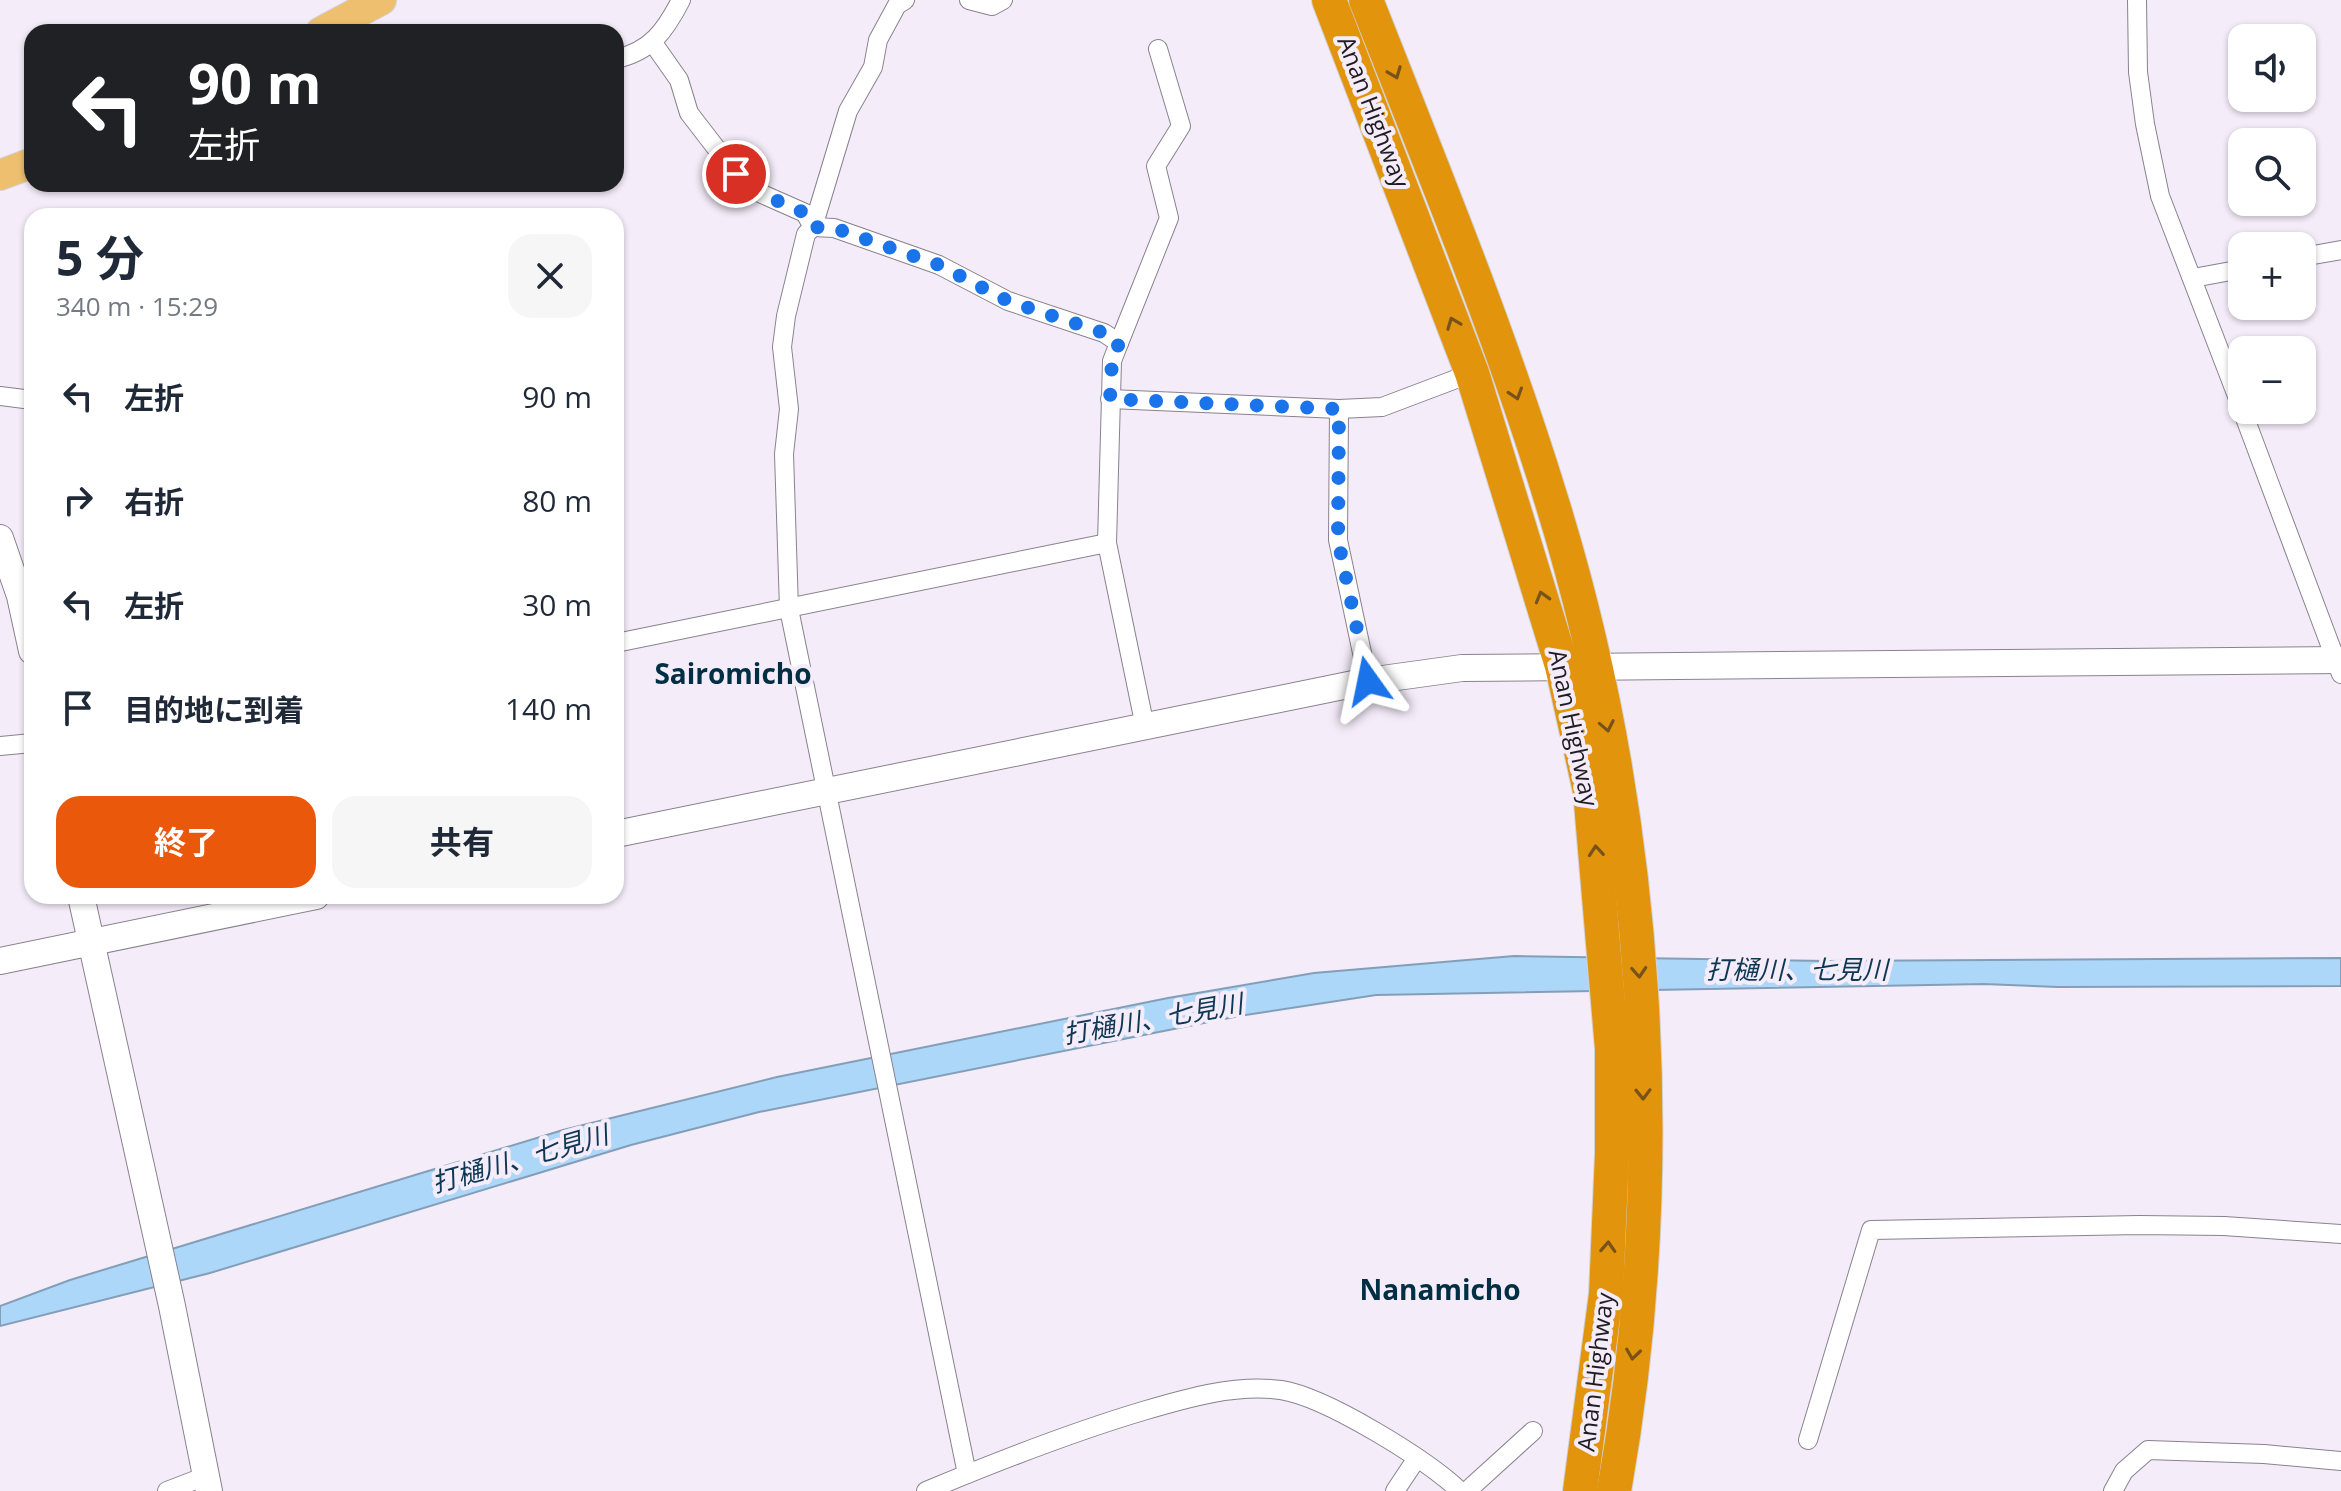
<!DOCTYPE html>
<html lang="ja">
<head>
<meta charset="utf-8">
<style>
	body { margin:0; font-family:"Open Sans","Noto Sans JP",sans-serif; background:#f6f6f7; color:#1f2937; height:100vh; display:flex; flex-direction:column; font-size:30px; white-space:nowrap }
	* { box-sizing:border-box; margin:0 }
	p { font-size:26px; color:#747a83 }
	.icon { flex:none; width:44px; height:44px; fill:none; stroke:currentColor; stroke-width:2; stroke-linecap:round; stroke-linejoin:round }
	.map { position:relative; flex:1; overflow:hidden }
	.details { position:absolute; left:24px; top:208px; width:600px; height:696px; display:flex; flex-direction:column; background:#fff; border-radius:24px; box-shadow:0 2px 6px #0004 }
	.details>* { flex:none }
	.top-card { position:absolute; left:24px; top:24px; width:600px; height:168px; border-radius:24px; box-shadow:0 2px 6px #0004; background:#202124; color:#fff; overflow:hidden }
	.controls { position:absolute; left:2228px; top:24px; display:grid; gap:16px }
	.controls a { display:grid; place-items:center; width:88px; height:88px; border-radius:16px; background:#fff; box-shadow:0 2px 6px #0004; font-size:40px }
	.pin { position:absolute; display:grid; place-items:center; width:68px; height:68px; color:#fff; margin:-34px; border:4px solid #fff; border-radius:50%; box-shadow:0 2px 8px #0007 }
	.me { position:absolute; width:88px; margin:-44px; rotate:348deg; stroke-linejoin:round; filter:drop-shadow(0 0 6px #0008) }
	.turn { display:flex; align-items:center; gap:28px; height:168px; padding:0 32px; font-size:36px }
	.turn .icon { width:104px; height:104px; stroke-width:2.5 }
	.turn b { display:block; font-size:56px; line-height:68px }
	.round { display:grid; place-items:center; flex:none; width:84px; height:84px; border-radius:24px; background:#f6f6f7 }
	.summary { display:flex; align-items:center; justify-content:space-between; height:136px; padding:0 32px }
	h1 { font-size:48px; font-weight:700; line-height:60px }
	.button { display:flex; gap:16px; margin-top:auto; padding:16px 32px }
	.button a { flex:1; height:92px; border-radius:24px; background:#ea580c; color:#fff; font-size:32px; font-weight:700; line-height:92px; text-align:center }
	.button a+a { background:#f6f6f7; color:#1f2937 }
	ul { padding:0; list-style:none }
	li { display:flex; align-items:center; gap:24px; height:104px; padding:0 32px }
	li div { flex:1 }
	li b { display:block; font-size:30px }
	li em { font-style:normal }
	.map>svg:first-child { display:block }
	.water { fill:#add7f9; stroke:#839fb8; stroke-width:2 }
	.lines { fill:none; stroke-linecap:round; stroke-linejoin:round }
	.street-casing { stroke:#89828d; stroke-width:20 }
	.secondary-casing { stroke:#89828d; stroke-width:28 }
	.primary-casing { stroke:#d2d2d3; stroke-width:32 }
	.highway-casing { stroke:#d2d2d3; stroke-width:36 }
	.street { stroke:#fff; stroke-width:18 }
	.secondary { stroke:#fff; stroke-width:26 }
	.primary { stroke:#eebf6e; stroke-width:30 }
	.highway { stroke:#e3940d; stroke-width:34 }
	.oneway { stroke:#785319 }
	.route { stroke:#1a73e8; stroke-width:14; stroke-dasharray:0 25.2 }
	.labels { text-anchor:middle; stroke-width:8; stroke-linejoin:round; paint-order:stroke }
	.street-label { font-size:24px; fill:#201d22; stroke:#f4ecf9 }
	.water-label { font-size:26px; font-style:italic; fill:#0e3753; stroke:#f4ecf9 }
	.quarter-label { font-size:28px; font-weight:bold; fill:#002e42; stroke:#f4ecf9 }
</style>
</head>
<body>
<div class="map">
<svg width="2341" height="1491" viewBox="0 0 2341 1491">
	<rect width="100%" height="100%" fill="#f4ecf9"/>
	<!-- water -->
	<polygon class="water" points="1514,956 1827,961 2341,958 2341,986 2058,987 1984,984 1376,995 1239,1016 759,1112 631,1145 210,1273 0,1326 0,1306 70,1280 563,1130 777,1077 1168,998 1314,973"/>
	<g class="lines">
		<!-- street casing -->
		<g class="street-casing">
			<g id="street">
				<polyline points="905,0 897,5 878,40 873,67 848,111 813,227 806,234 786,316 782,347 789,409 784,454 789,609 967,1474"/>
				<polyline points="969,0 992,6 1003,0"/>
				<polyline points="2137,0 2138,72 2145,124 2160,196 2242,409"/>
				<polyline points="653,43 679,80 689,113 736,174 753,190 805,213 813,227"/>
				<path d="M616 59C651 51 665 31 681 0"/>
				<polyline points="813,227 834,228 939,265 1008,301 1104,333 1119,343 1112,361 1107,543 1145,727"/>
				<polyline points="2302,257 2341,250"/>
				<polyline points="2193,278 2242,269"/>
				<polyline points="1119,343 1169,218 1156,166 1181,126 1158,49"/>
				<polyline points="0,396 32,400"/>
				<polyline points="1110,399 1339,409 1382,407 1472,373"/>
				<polyline points="1339,409 1338,540 1368,681"/>
				<polyline points="2242,410 2341,674"/>
				<polyline points="616,643 1107,543"/>
				<polyline points="0,746 32,743"/>
				<polyline points="1808,1440 1871,1230 2139,1225 2224,1226 2341,1234"/>
				<polyline points="167,1491 206,1476"/>
				<path d="M926 1491C998 1461 1069 1433 1143 1411 1187 1398 1235 1384 1281 1390 1326 1397 1426 1459 1460 1491"/>
				<polyline points="1395,1491 1417,1458"/>
				<polyline points="1467,1491 1533,1431"/>
				<polyline points="2113,1491 2124,1471 2148,1450 2264,1454 2341,1461"/>
			</g>
		</g>
		<!-- secondary casing -->
		<g class="secondary-casing">
			<g id="secondary">
				<polyline points="0,538 20,596 32,651"/>
				<polyline points="616,834 1368,681 1462,668 2341,660"/>
				<polyline points="81,896 172,1306 209,1491"/>
				<polyline points="0,961 316,896"/>
			</g>
		</g>
		<!-- primary casing -->
		<g class="primary-casing">
			<g id="primary">
				<polyline points="321,32 381,0"/>
				<polyline points="0,175 32,163"/>
			</g>
		</g>
		<!-- highway casing -->
		<g class="highway-casing">
			<g id="highway">
				<polyline points="1329,0 1472,373 1562,666 1590,791 1612,1049 1612,1154 1606,1294 1580,1491"/>
				<path d="M1366 0C1431 165 1499 330 1551 499 1649 814 1672 1166 1614 1491"/>
			</g>
		</g>
		<!-- street -->
		<use href="#street" class="street"/>
		<!-- secondary -->
		<use href="#secondary" class="secondary"/>
		<!-- primary -->
		<use href="#primary" class="primary"/>
		<!-- highway -->
		<use href="#highway" class="highway"/>
	</g>
	<!-- one-way arrows -->
	<defs><path id="oneway-chevron" d="M-2-3.5L2.5 0L-2 3.5" fill="none" stroke-width="1.6" stroke-linecap="round" stroke-linejoin="round" transform="scale(2)"/></defs>
	<g class="oneway">
		<use href="#oneway-chevron" transform="translate(1395 73) rotate(69)"/>
		<use href="#oneway-chevron" transform="translate(1453 323) rotate(-111)"/>
		<use href="#oneway-chevron" transform="translate(1516 394) rotate(72)"/>
		<use href="#oneway-chevron" transform="translate(1542 597) rotate(-106)"/>
		<use href="#oneway-chevron" transform="translate(1607 726) rotate(79)"/>
		<use href="#oneway-chevron" transform="translate(1596 851) rotate(-95)"/>
		<use href="#oneway-chevron" transform="translate(1639 972) rotate(86)"/>
		<use href="#oneway-chevron" transform="translate(1643 1094) rotate(89)"/>
		<use href="#oneway-chevron" transform="translate(1608 1247) rotate(-87)"/>
		<use href="#oneway-chevron" transform="translate(1633 1354) rotate(98)"/>
	</g>
	<g class="lines">
		<!-- route -->
		<polyline class="route" points="736,174 753,190 805,213 813,227 834,228 939,265 1008,301 1104,333 1119,343 1112,361 1110,399 1339,409 1338,540 1368,681"/>
	</g>
	<g class="labels">
		<!-- street labels -->
		<g class="street-label">
			<text transform="translate(1373 112) rotate(69)" y="8">Anan Highway</text>
			<text transform="translate(1573 728) rotate(78)" y="8">Anan Highway</text>
			<text transform="translate(1596 1372) rotate(-83)" y="8">Anan Highway</text>
		</g>
		<!-- water labels -->
		<g class="water-label">
			<text x="1797" y="979">打樋川、七見川</text>
			<text transform="translate(1153 1019) rotate(-10)" y="9">打樋川、七見川</text>
			<text transform="translate(520 1159) rotate(-16)" y="9">打樋川、七見川</text>
		</g>
		<!-- quarter labels -->
		<g class="quarter-label">
			<text x="733" y="684">Sairomicho</text>
			<text x="1440" y="1300">Nanamicho</text>
		</g>
	</g>
</svg>
<div class="controls">
<a><svg class="icon" aria-label="sound" viewBox="0 0 24 24"><path d="M4 9h4l5-4v14l-5-4H4zM17 9q2 3 0 6"/></svg></a>
<a><svg class="icon" aria-label="search" viewBox="0 0 24 24"><circle cx="10" cy="10" r="6"/><path d="M15 15l6 6"/></svg></a>
<a>+</a>
<a>−</a>
</div>
<div class="pin" style="left:736px;top:174px;background:#d93025"><svg class="icon" aria-label="arrive" viewBox="0 0 24 24"><path d="M6 21V4h12l-3 4 3 4H6"/></svg></div>
<svg class="me" style="left:1368px;top:681px" viewBox="-20 -20 40 40"><path d="M0-17L14 15 0 8-14 15z" fill="#1a73e8" stroke="#fff" stroke-width="4"/></svg>
<div class="top-card">
<div class="turn"><svg class="icon" aria-label="left" viewBox="0 0 24 24"><path d="M17 20v-9H6M10 6l-5 5 5 5"/></svg><div><b>90 m</b>左折</div></div>
</div>
<section class="details">
<div class="summary"><div><h1>5 分</h1><p>340 m · 15:29</p></div><a class="round"><svg class="icon" aria-label="close" viewBox="0 0 24 24"><path d="M6 6l12 12M18 6L6 18"/></svg></a></div>
<ul>
<li><svg class="icon" aria-label="left" viewBox="0 0 24 24"><path d="M17 20v-9H6M10 6l-5 5 5 5"/></svg><div><b>左折</b></div><em>90 m</em></li>
<li><svg class="icon" aria-label="right" viewBox="0 0 24 24"><path d="M7 20v-9h11M14 6l5 5-5 5"/></svg><div><b>右折</b></div><em>80 m</em></li>
<li><svg class="icon" aria-label="left" viewBox="0 0 24 24"><path d="M17 20v-9H6M10 6l-5 5 5 5"/></svg><div><b>左折</b></div><em>30 m</em></li>
<li><svg class="icon" aria-label="arrive" viewBox="0 0 24 24"><path d="M6 21V4h12l-3 4 3 4H6"/></svg><div><b>目的地に到着</b></div><em>140 m</em></li>
</ul>
<div class="button"><a>終了</a><a>共有</a></div>
</section>
</div>
</body>
</html>
